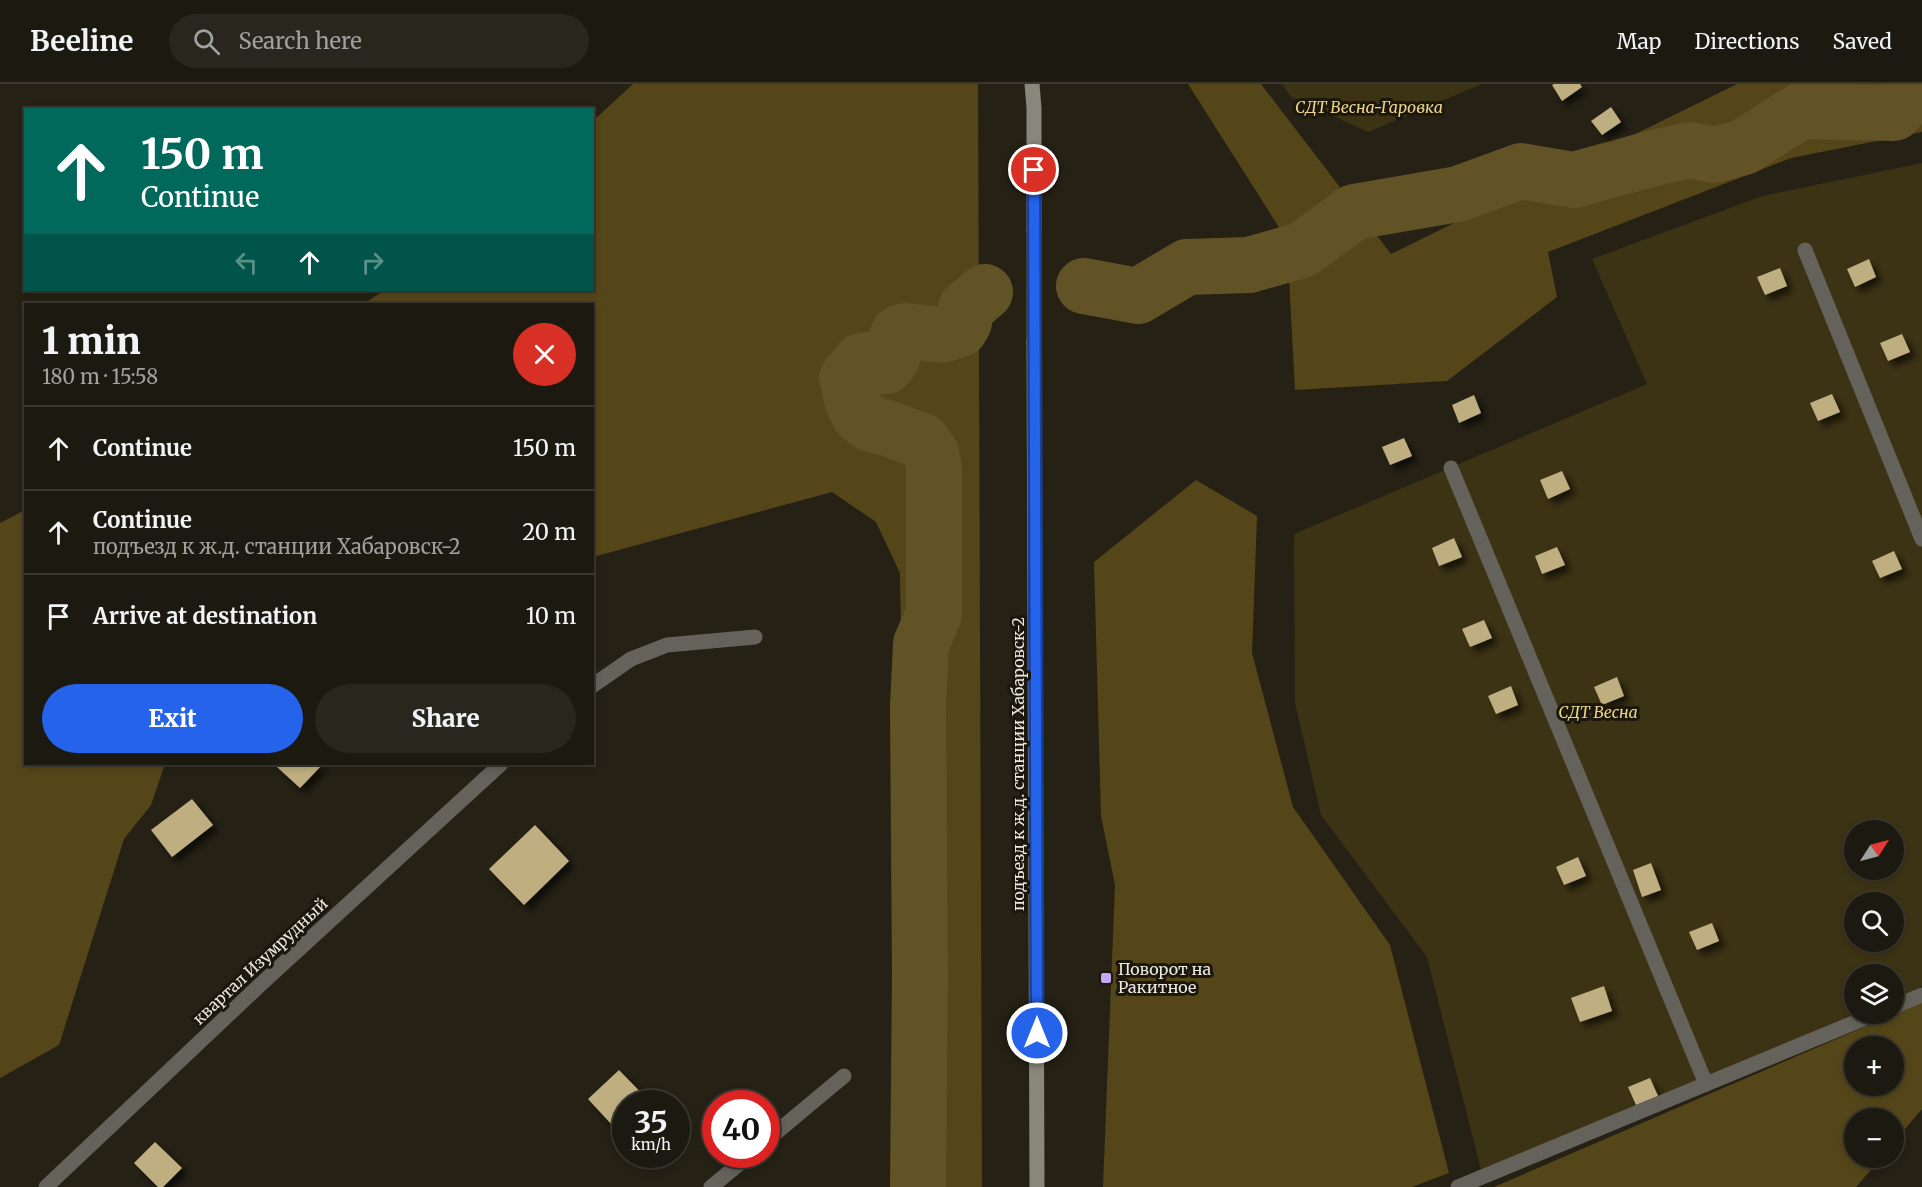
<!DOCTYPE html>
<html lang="en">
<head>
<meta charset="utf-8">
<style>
	body { margin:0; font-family:Merriweather,serif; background:#29261e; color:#f1f3f6; height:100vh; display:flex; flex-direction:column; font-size:22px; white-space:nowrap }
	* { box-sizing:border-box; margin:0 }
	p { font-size:20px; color:#a0a09f }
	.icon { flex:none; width:33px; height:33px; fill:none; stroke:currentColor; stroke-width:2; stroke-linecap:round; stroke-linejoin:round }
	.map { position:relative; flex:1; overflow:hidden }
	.details { position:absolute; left:24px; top:219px; width:570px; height:462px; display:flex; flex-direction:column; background:#1c1910; border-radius:0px; box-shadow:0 3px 9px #0003,0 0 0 2px #3a3830 }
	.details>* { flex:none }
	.guide { position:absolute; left:24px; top:24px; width:570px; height:183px; border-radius:0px; box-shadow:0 3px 9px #0003,0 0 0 2px #3a3830; background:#00695c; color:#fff; overflow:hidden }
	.needle { width:39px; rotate:54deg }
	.controls { position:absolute; left:1844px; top:736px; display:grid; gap:12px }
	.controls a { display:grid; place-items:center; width:60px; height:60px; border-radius:50%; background:#1c1910; box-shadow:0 3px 9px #0003,0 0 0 2px #3a3830; font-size:30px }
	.speed { position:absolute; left:612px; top:1006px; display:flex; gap:12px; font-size:30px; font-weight:700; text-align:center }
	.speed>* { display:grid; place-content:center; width:78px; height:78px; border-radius:50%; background:#1c1910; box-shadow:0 3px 9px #0003,0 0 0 2px #3a3830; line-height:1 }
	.speed small { font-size:15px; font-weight:400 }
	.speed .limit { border:9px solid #d22; background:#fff; color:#111 }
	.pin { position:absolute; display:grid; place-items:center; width:51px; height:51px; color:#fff; margin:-26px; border:3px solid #fff; border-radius:50%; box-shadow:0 2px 6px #0007 }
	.me { position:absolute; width:66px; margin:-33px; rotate:0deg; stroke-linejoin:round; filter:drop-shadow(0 0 4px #0008) }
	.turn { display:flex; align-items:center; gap:21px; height:126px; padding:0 18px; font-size:27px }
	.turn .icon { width:78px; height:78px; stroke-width:2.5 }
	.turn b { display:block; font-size:42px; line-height:51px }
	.lanes { display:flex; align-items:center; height:57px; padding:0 18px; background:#0003; justify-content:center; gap:30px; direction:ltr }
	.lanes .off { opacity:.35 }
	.round { display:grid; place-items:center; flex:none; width:63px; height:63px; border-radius:32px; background:#29261e }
	.head { display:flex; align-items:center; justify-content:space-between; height:102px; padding:0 18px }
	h1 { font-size:36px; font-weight:800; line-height:45px }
	.primary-button { display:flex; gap:12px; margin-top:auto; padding:12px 18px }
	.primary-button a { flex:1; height:69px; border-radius:36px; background:#2563eb; color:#fff; font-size:24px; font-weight:800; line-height:69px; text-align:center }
	.primary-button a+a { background:#29261e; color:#f1f3f6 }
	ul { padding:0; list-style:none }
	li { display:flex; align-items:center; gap:18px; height:84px; padding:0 18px; border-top:2px solid #3a3830 }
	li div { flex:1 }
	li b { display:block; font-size:22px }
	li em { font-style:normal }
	header { display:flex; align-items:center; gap:36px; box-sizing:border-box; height:84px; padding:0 30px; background:#1c1910; border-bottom:2px solid #3a3830 }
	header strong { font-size:28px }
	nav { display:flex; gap:33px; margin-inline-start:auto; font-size:21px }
	.search { width:420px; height:54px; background:#29261e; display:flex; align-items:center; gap:15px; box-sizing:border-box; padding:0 21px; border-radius:33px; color:#a0a09f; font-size:22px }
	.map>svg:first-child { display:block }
	.green { fill:#3c3214; fill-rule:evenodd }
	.forest { fill:#554619; fill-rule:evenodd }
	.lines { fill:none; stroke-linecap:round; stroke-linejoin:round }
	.river { stroke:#625326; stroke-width:56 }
	.building { fill:#bfaf80; filter:url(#shadow) }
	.lane { stroke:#64625b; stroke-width:15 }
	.street { stroke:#64625b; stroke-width:15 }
	.secondary { stroke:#89867c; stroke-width:15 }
	.route-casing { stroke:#184099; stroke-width:15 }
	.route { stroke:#2563eb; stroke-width:10 }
	.poi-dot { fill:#c4a7f1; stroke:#1b170c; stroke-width:2 }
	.labels { text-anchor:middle; stroke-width:6; stroke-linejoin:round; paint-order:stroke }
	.park-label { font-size:16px; font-style:italic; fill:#ecd48b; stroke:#1b170c }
	.street-label { font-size:16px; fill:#eae8e0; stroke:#1b170c }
	.poi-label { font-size:16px; fill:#eae8e0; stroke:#1b170c; text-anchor:start }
</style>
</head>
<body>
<header>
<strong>Beeline</strong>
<div class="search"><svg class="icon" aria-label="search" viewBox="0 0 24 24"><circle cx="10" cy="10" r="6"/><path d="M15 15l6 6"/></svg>Search here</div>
<nav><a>Map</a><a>Directions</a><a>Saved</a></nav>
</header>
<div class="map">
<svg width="1922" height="1103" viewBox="0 0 1922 1103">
	<defs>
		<filter id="shadow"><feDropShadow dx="5.5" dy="5.5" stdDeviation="3" flood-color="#0009"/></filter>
	</defs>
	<rect width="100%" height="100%" fill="#252115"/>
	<!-- green -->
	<g class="green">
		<polygon points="1282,0 1482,0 1368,48 1291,13"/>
		<path d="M1922 79V902L1893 915V891H1854V930H1859L1483 1094 1427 873 1321 731 1295 619 1294 450 1647 300 1592 175 1762 112ZM1854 747H1893V786H1854ZM1854 819H1893V858H1854Z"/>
	</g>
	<!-- forest -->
	<g class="forest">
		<polygon points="633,0 978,0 982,1103 910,1103 900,489 876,438 832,408 593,473 592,220 363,220 385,206 592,206 593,37"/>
		<polygon points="1188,0 1261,0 1391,170 1737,0 1922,0 1922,48 1791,74 1548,168 1557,213 1447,297 1295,306 1287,156"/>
		<polygon points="1196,396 1257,432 1252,569 1293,723 1390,861 1449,1089 1412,1103 1103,1103 1115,801 1101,732 1094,478"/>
		<polygon points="25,426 26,680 165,680 151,721 124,755 59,961 0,994 0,439"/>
		<path d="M1922 918V1025L1893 1059V1035H1854V1074H1881L1856 1103H1494ZM1854 963H1893V1002H1854Z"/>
	</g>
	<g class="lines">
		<!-- river -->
		<g class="river">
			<polyline points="1084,202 1138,212 1187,183 1249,181 1302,166 1354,128 1458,110 1521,87 1574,96 1654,74 1690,66 1714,71 1744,63 1800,27 1894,29 1921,0"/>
			<path d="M918 1103 920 890 918 622 921 560 934 530V384L931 369 922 357 887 344 871 340 859 331 853 318 847 294 861 277 867 276 880 282H886C897 272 892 260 899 249L906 247 942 251 960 245 964 238 966 224 985 208"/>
		</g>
	</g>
	<!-- building -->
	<g class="building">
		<polygon points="1554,0 1580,0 1582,3 1562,17 1552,1"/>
		<polygon points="1611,23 1621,38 1602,51 1591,37"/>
		<polygon points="1869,175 1876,193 1855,203 1847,185"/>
		<polygon points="1780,184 1787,202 1765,211 1757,193"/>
		<polygon points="1902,250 1910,268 1888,277 1880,259"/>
		<polygon points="1832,310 1840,328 1818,337 1810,319"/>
		<polygon points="1474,311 1481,329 1459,339 1452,321"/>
		<polygon points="1404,354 1412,372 1390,381 1382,363"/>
		<polygon points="1562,387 1570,405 1548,415 1540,396"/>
		<polygon points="1454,454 1462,473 1439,482 1432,464"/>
		<polygon points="1557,463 1565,481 1542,490 1535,472"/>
		<polygon points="1894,467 1902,485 1880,494 1872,477"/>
		<polygon points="1484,536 1492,554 1470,563 1462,545"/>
		<polygon points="1617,593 1624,612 1602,621 1594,603"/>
		<polygon points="1511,602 1518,621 1496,630 1488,612"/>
		<polygon points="280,680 323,680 300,704 277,683"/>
		<polygon points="192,715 213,741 172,773 151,746"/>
		<polygon points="535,741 569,777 524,821 489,785"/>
		<polygon points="1578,773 1586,792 1564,801 1556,783"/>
		<polygon points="1651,779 1661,806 1642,813 1633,786"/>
		<polygon points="1712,839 1719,857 1697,866 1689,848"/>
		<polygon points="1604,902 1612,927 1580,938 1571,914"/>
		<polygon points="619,986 652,1020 626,1020 626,1056 588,1015"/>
		<polygon points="1650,994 1658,1012 1636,1021 1628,1003"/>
		<polygon points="155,1058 182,1084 163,1103 158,1103 134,1079"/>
	</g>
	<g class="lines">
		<!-- lane -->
		<g class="lane">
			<polyline points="1805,166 1922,455"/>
			<polyline points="1451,384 1706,1000"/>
			<polyline points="592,602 631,575 667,561 755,553"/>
			<polyline points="1893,923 1922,911"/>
			<polyline points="766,1057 844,992"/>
			<polyline points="46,1103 261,900 501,680"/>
			<polyline points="711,1103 750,1071"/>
			<polyline points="1458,1103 1875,930"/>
		</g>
		<!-- street -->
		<polyline class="street" points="1034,257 1034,147"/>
		<!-- secondary -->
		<g class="secondary">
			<polyline points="1032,0 1034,24 1034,147"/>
			<polyline points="1034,257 1037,1103"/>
		</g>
	</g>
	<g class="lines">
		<!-- route casing -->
		<g class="route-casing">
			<polyline id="route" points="1034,86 1037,949"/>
		</g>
		<!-- route -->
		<use href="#route" class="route"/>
	</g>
	<!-- markers -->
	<rect class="poi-dot" x="1100" y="888" width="12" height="12" rx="3"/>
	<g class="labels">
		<!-- park labels -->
		<g class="park-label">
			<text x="1369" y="29">СДТ Весна-Гаровка</text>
			<text x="1598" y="634">СДТ Весна</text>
		</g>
		<!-- street labels -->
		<g class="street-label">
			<text transform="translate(1018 680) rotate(-90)" y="6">подъезд к ж.д. станции Хабаровск-2</text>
			<text transform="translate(260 877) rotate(-43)" y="6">квартал Изумрудный</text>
		</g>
		<!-- poi labels -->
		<g class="poi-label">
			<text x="1118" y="891">Поворот на<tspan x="1118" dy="18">Ракитное</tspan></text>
		</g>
	</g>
</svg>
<div class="controls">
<a><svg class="needle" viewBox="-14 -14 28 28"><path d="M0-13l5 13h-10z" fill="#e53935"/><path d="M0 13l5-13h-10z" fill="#a0a09f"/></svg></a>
<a><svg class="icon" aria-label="search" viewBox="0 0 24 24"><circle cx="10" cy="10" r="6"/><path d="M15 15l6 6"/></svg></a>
<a><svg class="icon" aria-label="layers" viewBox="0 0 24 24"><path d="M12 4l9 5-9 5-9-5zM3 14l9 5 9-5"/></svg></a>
<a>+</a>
<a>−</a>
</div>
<div class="speed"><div>35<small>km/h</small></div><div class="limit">40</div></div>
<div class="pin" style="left:1034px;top:86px;background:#d93025"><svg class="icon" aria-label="arrive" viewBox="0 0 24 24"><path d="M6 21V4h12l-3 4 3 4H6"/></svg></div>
<svg class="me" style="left:1037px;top:949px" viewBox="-20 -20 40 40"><circle r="17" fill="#2563eb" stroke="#fff" stroke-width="3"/><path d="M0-11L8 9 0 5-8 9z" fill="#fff"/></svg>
<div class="guide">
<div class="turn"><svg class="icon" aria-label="ahead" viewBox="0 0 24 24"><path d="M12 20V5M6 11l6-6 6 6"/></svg><div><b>150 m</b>Continue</div></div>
<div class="lanes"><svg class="icon off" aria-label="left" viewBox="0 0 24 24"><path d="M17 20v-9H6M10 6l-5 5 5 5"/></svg><svg class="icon" aria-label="ahead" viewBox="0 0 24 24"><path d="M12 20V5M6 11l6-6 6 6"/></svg><svg class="icon off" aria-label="right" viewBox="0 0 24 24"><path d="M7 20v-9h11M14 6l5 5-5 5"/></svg></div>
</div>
<section class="details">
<div class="head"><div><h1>1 min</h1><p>180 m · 15:58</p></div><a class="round" style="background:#d93025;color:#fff"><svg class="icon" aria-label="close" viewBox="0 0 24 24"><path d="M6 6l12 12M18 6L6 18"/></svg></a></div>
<ul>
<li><svg class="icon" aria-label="ahead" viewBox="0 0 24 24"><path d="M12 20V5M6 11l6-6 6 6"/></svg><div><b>Continue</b></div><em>150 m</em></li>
<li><svg class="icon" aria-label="ahead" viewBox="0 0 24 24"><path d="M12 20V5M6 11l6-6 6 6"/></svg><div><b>Continue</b><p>подъезд к ж.д. станции Хабаровск-2</p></div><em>20 m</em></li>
<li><svg class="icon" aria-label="arrive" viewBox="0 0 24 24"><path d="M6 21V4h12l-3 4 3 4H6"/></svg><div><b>Arrive at destination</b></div><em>10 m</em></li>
</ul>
<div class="primary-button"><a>Exit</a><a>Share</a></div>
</section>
</div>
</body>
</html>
